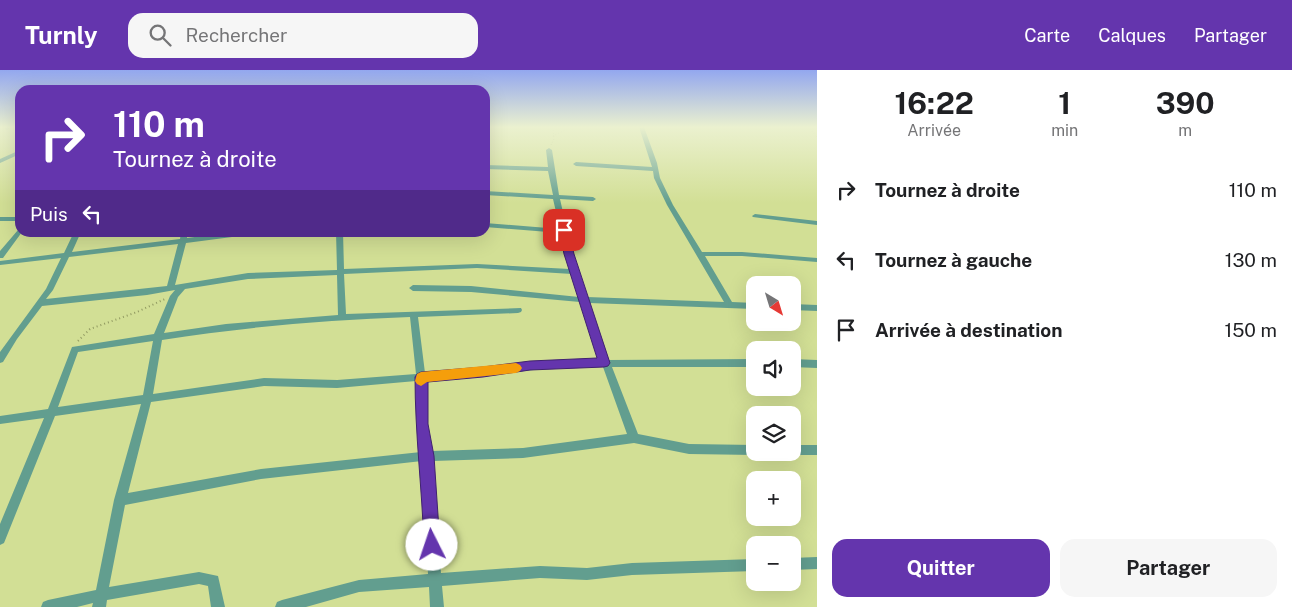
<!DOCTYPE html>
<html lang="fr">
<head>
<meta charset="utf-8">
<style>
	body { margin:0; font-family:"Public Sans",sans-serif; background:#f6f6f6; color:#202124; height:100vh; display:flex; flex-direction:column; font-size:19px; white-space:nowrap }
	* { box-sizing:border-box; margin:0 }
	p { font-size:16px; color:#757577 }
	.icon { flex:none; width:28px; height:28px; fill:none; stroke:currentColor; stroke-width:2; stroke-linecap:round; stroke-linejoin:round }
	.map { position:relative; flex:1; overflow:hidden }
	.drawer { display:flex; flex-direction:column; background:#fff; width:475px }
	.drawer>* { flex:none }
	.hud { position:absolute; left:15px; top:15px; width:475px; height:152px; border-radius:15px; box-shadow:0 5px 20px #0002; background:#6435ad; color:#fff; overflow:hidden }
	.needle { width:32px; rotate:142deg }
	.controls { position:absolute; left:746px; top:206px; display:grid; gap:10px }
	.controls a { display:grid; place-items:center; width:55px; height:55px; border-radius:10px; background:#fff; box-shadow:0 5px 20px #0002; font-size:25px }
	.pin { position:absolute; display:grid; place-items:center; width:42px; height:42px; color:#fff; margin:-21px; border-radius:10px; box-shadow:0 2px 8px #0006 }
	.me { position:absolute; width:55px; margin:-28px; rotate:356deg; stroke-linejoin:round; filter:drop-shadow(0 0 4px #0008) }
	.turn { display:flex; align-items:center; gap:18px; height:105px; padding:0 15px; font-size:22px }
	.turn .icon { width:65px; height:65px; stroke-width:2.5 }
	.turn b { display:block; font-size:35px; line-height:42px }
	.then { display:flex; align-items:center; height:48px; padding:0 15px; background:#0003; gap:10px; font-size:19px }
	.eta { display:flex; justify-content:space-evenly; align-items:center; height:85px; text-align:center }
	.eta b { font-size:30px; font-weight:700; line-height:35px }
	.button { display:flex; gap:10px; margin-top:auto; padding:10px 15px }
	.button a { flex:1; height:58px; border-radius:15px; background:#6435ad; color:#fff; font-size:20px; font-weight:700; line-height:58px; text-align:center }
	.button a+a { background:#f6f6f6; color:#202124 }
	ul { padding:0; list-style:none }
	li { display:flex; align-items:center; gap:15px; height:70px; padding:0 15px }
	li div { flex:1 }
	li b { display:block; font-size:19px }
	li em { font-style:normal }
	header { display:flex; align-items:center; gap:30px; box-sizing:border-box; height:70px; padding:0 25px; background:#6435ad; color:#fff }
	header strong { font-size:24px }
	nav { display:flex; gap:28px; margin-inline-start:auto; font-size:18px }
	.search { width:350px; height:45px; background:#f6f6f6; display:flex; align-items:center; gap:12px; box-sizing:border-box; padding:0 18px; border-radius:15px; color:#757577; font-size:19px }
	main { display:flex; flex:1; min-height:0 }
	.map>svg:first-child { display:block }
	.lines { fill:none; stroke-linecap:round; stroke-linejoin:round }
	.path-far1 { stroke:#929b62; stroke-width:1; stroke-dasharray:0.5 2.5; stroke-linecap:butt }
	.path { stroke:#929b62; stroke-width:2; stroke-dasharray:1 3; stroke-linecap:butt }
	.street { fill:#629e8f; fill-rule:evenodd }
	.route { fill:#6435ad; stroke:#412270 }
	.slow { fill:#f59e0b }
</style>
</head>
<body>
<header>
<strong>Turnly</strong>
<div class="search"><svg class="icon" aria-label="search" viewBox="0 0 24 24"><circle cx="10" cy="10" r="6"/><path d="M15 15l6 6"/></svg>Rechercher</div>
<nav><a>Carte</a><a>Calques</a><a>Partager</a></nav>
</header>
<main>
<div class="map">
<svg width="817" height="537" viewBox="0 0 817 537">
	<rect width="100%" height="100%" fill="#d2df95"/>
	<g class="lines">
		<!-- path-far1 -->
		<g class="path-far1">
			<polyline points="808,57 817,67"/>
			<polyline points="553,66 571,57"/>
			<polyline points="551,75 554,69 553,57"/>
		</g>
		<!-- path -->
		<polyline class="path" points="78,271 90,259 137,242 165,229"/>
		<!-- street -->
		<g class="street">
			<polygon points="3,57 9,57 10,58 7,60"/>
			<path d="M639 57H644L657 93 660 108 673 135 702 182H742L817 188V192L742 186H705L732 232 755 233V239L589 233 609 290 755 289V297H612L638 364 689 374 755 375V382H759L755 385 689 384 634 373 523 388 433 391 441 503 540 496 587 498 632 493 755 489V501L632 505 587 510 540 508 442 516 444 537H430L429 517 359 522 306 537H275L277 532 282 530 359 510 428 504 422 391 261 409 125 435 109 517 199 502 218 506 225 537H211L208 516 199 514 107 530 106 537H92L93 533 77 537H41L43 532 48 530 96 520 114 430 141 334 55 346 4 473 0 475V454L44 348 0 354V346L48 339 72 277 154 264 170 226 175 220 147 225 42 236 17 269 3 292 0 293V282L46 219 61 188 0 195V191L64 183 74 162H81L72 182 180 169 181 162H188L187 168 233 162H258L255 164 186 173 175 215 248 203 337 200 336 162H343L344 199 477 194 570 199 561 163 485 157V153L560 159 553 129 485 125V121L553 125 548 101 485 99V95L548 97 546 80 549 78 552 80 559 125 593 127 596 129 593 131 560 129 569 169 587 227 724 232 667 135 654 108 653 101 576 96 573 94 576 92 652 97ZM178 174 167 216 46 229 53 220 69 187ZM477 198 572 204 579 227 471 216 413 215 409 218 413 221 471 222 580 232 600 290H550L483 298 425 303 418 247 518 243 521 242 522 240 521 238 346 244 344 204ZM337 205 338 245 226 254 164 263 178 227 185 219 248 209ZM410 247 416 304 337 310 264 308 153 324 162 270C244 257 327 250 410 247ZM153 271 143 325 58 337 78 282ZM603 297 627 364 523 378 432 381 427 354 426 311 483 306 550 298ZM416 311 417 354 421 382 261 399 128 423 151 332 264 316 337 318Z"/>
			<polygon points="20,80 20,84 0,93 0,89"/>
			<polygon points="755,144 817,151 817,155 753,147 752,146"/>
			<rect x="0" y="147" width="20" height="4"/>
			<polygon points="20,159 20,162 22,162 3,188 0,188 0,181 18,160"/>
			<polygon points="792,234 817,235 817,241 792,240"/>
			<polygon points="792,289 817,290 817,298 792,297"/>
			<polygon points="792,375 817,375 817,385 792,385 788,383 792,382"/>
			<polygon points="817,487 817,499 792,500 792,488"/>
		</g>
	</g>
	<!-- sky -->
	<linearGradient id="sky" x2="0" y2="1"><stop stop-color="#93a7ef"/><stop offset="0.43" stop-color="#ebf1cf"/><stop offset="1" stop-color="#ebf1cf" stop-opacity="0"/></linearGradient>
	<rect width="817" height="133" fill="url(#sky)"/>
	<!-- route -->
	<path class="route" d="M564 158 568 160 574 184 610 293 608 296 604 297 530 300 483 307 428 312V354L434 386 440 475 438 481 432 483 427 481 424 475C422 419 415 363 415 307L417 304 421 302 483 297 530 291 597 288 564 184 559 160Z"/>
	<!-- slow -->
	<polygon class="slow" points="516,293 520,295 522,298 520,301 516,303 427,312 421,316 417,314 415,311 417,304 421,302"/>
</svg>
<div class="controls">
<a><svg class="needle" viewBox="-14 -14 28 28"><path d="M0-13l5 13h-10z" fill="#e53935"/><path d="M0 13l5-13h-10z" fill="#757577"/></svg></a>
<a><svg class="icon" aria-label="sound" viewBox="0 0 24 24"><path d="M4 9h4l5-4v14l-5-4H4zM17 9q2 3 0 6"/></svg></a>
<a><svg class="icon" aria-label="layers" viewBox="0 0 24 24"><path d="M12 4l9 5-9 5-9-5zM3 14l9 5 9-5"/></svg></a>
<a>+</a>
<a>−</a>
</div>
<div class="pin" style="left:564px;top:160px;background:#d93025"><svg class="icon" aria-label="arrive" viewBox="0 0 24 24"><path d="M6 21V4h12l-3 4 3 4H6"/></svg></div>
<svg class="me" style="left:432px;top:475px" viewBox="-20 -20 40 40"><circle r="19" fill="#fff"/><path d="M0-13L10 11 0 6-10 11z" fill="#6435ad"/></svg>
<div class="hud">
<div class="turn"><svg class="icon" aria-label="right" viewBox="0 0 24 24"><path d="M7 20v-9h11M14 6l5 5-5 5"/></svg><div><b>110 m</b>Tournez à droite</div></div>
<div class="then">Puis<svg class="icon" aria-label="left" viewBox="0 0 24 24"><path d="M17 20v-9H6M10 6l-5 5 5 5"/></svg></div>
</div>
</div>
<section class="drawer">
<div class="eta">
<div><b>16:22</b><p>Arrivée</p></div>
<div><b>1</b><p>min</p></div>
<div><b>390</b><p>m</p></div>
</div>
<ul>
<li><svg class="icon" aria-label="right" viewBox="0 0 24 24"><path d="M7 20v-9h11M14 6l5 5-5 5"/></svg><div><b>Tournez à droite</b></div><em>110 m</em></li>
<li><svg class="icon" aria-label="left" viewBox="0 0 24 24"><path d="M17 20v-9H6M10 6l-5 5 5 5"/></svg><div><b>Tournez à gauche</b></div><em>130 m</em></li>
<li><svg class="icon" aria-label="arrive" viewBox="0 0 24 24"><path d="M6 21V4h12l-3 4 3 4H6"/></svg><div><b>Arrivée à destination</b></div><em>150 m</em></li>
</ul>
<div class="button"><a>Quitter</a><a>Partager</a></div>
</section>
</main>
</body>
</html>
